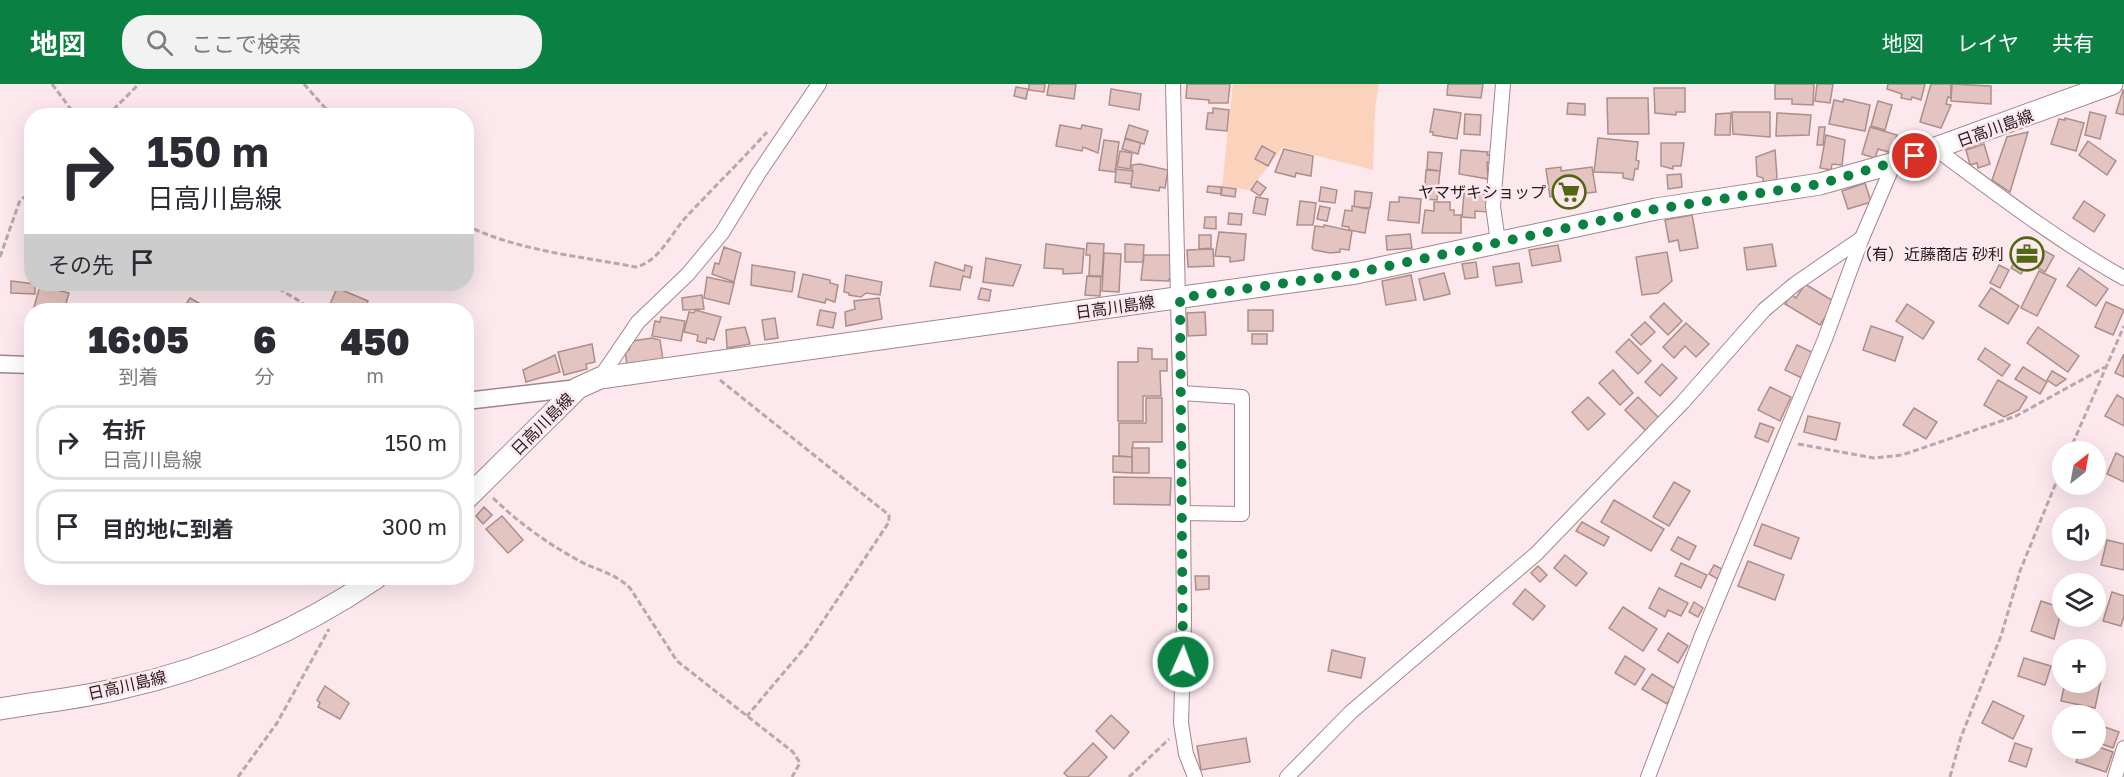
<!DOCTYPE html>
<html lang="ja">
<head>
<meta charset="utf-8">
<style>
	body { margin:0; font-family:"Golos Text","Noto Sans JP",sans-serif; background:#f2f2f3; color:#2b2b33; height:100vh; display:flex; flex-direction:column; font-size:22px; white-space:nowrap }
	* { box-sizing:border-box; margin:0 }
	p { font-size:20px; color:#7c7c81 }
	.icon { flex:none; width:33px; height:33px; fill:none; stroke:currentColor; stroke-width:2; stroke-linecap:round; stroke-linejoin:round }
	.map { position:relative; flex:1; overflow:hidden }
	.side { position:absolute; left:24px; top:219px; width:450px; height:282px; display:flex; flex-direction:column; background:#fff; border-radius:24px; box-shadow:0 6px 24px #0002 }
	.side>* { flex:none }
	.guide { position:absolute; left:24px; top:24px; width:450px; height:183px; border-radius:24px; box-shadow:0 6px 24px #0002; background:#fff; color:#2b2b33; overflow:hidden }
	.needle { width:39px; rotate:31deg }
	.buttons { position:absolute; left:2052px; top:357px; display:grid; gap:12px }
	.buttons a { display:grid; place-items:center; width:54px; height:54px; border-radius:50%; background:#fff; box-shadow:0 6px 24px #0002; font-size:30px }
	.pin { position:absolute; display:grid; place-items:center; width:51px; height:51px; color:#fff; margin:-26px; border:3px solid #fff; border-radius:50%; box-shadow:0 2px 6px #0007 }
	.me { position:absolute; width:66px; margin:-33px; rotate:2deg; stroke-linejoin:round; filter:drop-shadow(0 0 4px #0008) }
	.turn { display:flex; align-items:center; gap:21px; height:126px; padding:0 24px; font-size:27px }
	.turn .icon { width:78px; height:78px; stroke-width:2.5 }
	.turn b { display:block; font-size:42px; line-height:51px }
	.then { display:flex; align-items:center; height:57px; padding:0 24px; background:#0003; gap:12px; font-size:22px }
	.eta { display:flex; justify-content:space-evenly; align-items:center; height:102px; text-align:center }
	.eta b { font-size:36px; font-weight:800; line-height:42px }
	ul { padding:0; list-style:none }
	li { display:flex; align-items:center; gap:18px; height:75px; margin:0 12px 9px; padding:0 12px; border:3px solid #e1e1e2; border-radius:24px }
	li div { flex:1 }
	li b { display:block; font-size:22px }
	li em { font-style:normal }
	header { display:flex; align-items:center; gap:36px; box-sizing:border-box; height:84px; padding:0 30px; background:#0b8043; color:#fff }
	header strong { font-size:28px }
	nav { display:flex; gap:33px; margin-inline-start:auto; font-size:21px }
	.search { width:420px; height:54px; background:#f2f2f3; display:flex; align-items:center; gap:15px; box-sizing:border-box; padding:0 21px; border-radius:24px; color:#7c7c81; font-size:22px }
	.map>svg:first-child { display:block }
	.green { fill:#fbd2bb }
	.building { fill:#e4c4c0; stroke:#ac8e8b; stroke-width:1.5 }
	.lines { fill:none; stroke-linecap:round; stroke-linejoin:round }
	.minor-casing { stroke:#a3868d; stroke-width:16 }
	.tertiary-casing { stroke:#a3868d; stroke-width:19 }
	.primary-casing { stroke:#a3868d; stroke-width:23 }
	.path { stroke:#b8a7ab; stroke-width:3; stroke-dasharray:6 3; stroke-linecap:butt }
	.minor { stroke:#fff; stroke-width:14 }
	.tertiary { stroke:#fff; stroke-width:16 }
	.primary { stroke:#fff; stroke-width:21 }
	.route { stroke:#0b8043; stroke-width:10; stroke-dasharray:0 18 }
	.labels { text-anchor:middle; stroke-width:5; stroke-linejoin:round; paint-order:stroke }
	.street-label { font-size:16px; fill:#251a1d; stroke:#fce8ed }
	.poi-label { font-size:16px; fill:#251a1d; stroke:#fce8ed; text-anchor:end }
</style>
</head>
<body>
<header>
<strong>地図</strong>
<div class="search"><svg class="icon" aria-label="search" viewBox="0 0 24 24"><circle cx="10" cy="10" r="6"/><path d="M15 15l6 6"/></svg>ここで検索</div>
<nav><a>地図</a><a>レイヤ</a><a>共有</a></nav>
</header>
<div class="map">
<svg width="2124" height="693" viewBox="0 0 2124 693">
	<rect width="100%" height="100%" fill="#fce8ed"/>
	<!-- green -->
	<polygon class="green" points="1233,0 1379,0 1375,23 1373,86 1283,63 1250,106 1222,102"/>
	<!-- building -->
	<g class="building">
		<polygon points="1029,0 1045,0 1044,8 1029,6"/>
		<polygon points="1049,0 1076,0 1074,15 1047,11"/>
		<polygon points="1187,0 1230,0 1228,19 1209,19 1209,16 1186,14"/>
		<polygon points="1448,0 1483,0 1481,14 1447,11"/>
		<polygon points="1775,0 1814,0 1813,21 1792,20 1792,15 1775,15"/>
		<polygon points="1817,0 1833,0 1830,19 1815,17"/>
		<polygon points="1888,0 1925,0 1921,16 1912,13 1911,16 1901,14 1902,10 1887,5"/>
		<polygon points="1931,0 1951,0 1951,14 1948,13 1946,20 1951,21 1941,44 1920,38"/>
		<polygon points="1952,0 1991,2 1991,20 1951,17"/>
		<polygon points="1016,3 1028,5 1026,15 1014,12"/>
		<polygon points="1654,4 1685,4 1685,28 1676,28 1676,31 1655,29"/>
		<polygon points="1111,5 1141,10 1139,26 1109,21"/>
		<polygon points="2123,6 2124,6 2124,31 2116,29"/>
		<polygon points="1607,14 1648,14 1649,50 1608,50"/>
		<polygon points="1844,15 1870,21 1865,47 1829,40 1834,16 1843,18"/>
		<polygon points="1878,17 1892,21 1885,46 1871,42"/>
		<polygon points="1568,19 1585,20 1585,31 1567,30"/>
		<polygon points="1213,24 1229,26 1227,47 1206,45 1208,29 1213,29"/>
		<polygon points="1434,25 1461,29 1457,55 1433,51 1433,48 1430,48"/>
		<polygon points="1732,28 1770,28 1770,53 1733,50"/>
		<polygon points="2090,28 2106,32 2100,55 2085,51"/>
		<polygon points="1731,29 1730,51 1715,51 1716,30"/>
		<polygon points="1777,29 1811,31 1809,51 1776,52"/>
		<polygon points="1465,30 1481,31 1480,51 1464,50"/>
		<polygon points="2065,34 2084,39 2076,67 2051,60 2059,35 2065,36"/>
		<polygon points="1060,41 1081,45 1082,41 1102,45 1098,69 1083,63 1082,67 1056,62"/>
		<polygon points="1129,41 1148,47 1144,60 1125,54"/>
		<polygon points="1819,43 1825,43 1823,61 1817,61"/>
		<polygon points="1870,43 1897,51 1892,69 1878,65 1875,74 1862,70"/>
		<polygon points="2028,48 2010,108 1992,96 2007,53"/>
		<polygon points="1826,51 1845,56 1842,81 1832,80 1831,86 1820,84"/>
		<polygon points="1598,54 1638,58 1636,76 1639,77 1638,85 1635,85 1633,96 1623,94 1623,89 1594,88"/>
		<polygon points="1125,55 1141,59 1138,70 1122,65"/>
		<polygon points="1104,56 1119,58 1115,88 1099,86"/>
		<polygon points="2088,57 2116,77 2107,91 2079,71"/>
		<polygon points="1661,59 1684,59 1681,82 1673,82 1673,85 1661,82"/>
		<polygon points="1984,60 1990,80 1978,84 1977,79 1970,81 1966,66"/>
		<polygon points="1262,62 1275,69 1268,82 1255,75"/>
		<polygon points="1284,65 1313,72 1311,92 1296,89 1295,93 1275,88"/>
		<polygon points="1461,66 1488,68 1487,71 1492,71 1491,79 1487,78 1488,95 1459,90"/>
		<polygon points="1775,66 1777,93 1775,98 1763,99 1763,94 1757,92 1756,73"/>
		<polygon points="1120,67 1132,69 1130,85 1117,83"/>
		<polygon points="1428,68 1442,69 1440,87 1427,85"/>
		<polygon points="1140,80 1168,86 1165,104 1160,103 1159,107 1131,103 1132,81"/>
		<polygon points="1561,83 1561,87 1592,83 1596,108 1550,113 1546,85"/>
		<polygon points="1116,85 1133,87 1131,100 1115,98"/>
		<polygon points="1426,86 1440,87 1437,116 1424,115"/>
		<polygon points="1681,90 1682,103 1668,105 1667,91"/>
		<polygon points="1257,97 1266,104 1260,112 1251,106"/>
		<polygon points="1865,99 1871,118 1848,125 1842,107"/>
		<polygon points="1208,102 1221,103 1221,110 1207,108"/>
		<polygon points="1222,103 1236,105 1235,113 1221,111"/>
		<polygon points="1321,103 1337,106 1335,119 1319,117"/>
		<polygon points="1355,107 1372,109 1370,124 1354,123"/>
		<polygon points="1464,109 1490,111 1489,128 1475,127 1475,134 1462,133"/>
		<polygon points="1256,113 1268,115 1265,131 1253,129"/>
		<polygon points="1399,113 1421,115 1419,139 1388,136 1390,118 1399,118"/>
		<polygon points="1300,117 1316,119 1313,141 1297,141"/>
		<polygon points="2084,117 2105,131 2094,148 2073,134"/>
		<polygon points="1434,118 1450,118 1450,126 1454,126 1454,131 1461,131 1461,149 1422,149 1425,126 1434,127"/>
		<polygon points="1320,122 1330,124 1327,137 1317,135"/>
		<polygon points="1352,122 1369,125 1365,149 1349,146 1349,143 1342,142 1345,126 1352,127"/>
		<polygon points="1229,129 1242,130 1241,141 1228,140"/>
		<polygon points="1692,131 1698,164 1680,167 1678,156 1669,158 1665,136"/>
		<polygon points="1205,133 1216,133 1216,145 1204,144"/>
		<polygon points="1324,141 1352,147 1349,166 1340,165 1340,168 1330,169 1314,166 1312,164 1315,142 1324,143"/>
		<polygon points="1219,148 1246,150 1244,176 1230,178 1230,173 1215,172"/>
		<polygon points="1410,150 1412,164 1387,166 1386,152"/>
		<polygon points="1199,151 1211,151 1211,164 1199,165"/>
		<polygon points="2027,157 2054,172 2045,188 2028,178 2021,190 2011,184"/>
		<polygon points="1087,159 1104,160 1102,192 1089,192 1090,171 1086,171"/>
		<polygon points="1046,160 1084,165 1082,189 1063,190 1063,185 1044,184"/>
		<polygon points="1125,160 1144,161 1143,178 1125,178"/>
		<polygon points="1772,160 1776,182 1747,186 1744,164"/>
		<polygon points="1558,161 1561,177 1532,182 1529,166"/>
		<polygon points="724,163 741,169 734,198 712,190 715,179 719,180"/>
		<polygon points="1213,165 1214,182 1188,183 1187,166"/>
		<polygon points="1667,168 1672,197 1658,209 1642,211 1636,173"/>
		<polygon points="1104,169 1121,170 1119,208 1102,207"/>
		<polygon points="1144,171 1173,171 1174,195 1169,195 1169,197 1141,196"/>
		<polygon points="986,174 1021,181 1013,202 983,198"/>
		<polygon points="935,178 964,187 965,181 972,183 970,194 963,192 960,206 930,202"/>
		<polygon points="1476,178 1478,193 1465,195 1462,180"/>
		<polygon points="1519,179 1522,198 1496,202 1493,183"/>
		<polygon points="752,181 795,188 792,208 751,201"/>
		<polygon points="1999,181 2009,186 2000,204 1990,199"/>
		<polygon points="2079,184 2108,205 2096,222 2067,202"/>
		<polygon points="2039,187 2056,195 2037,232 2021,224"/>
		<polygon points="1444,189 1450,210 1424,216 1419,195"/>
		<polygon points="803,190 830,196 830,199 838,201 835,218 826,215 825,219 798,213"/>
		<polygon points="846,191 882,198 880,211 866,209 861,213 849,211 849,209 844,208"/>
		<polygon points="1411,191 1416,216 1386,221 1382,197"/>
		<polygon points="1087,192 1101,193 1100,212 1085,211"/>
		<polygon points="707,193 734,199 729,220 704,214"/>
		<polygon points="11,197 35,200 35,210 11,209"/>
		<polygon points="1805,200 1835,218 1820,241 1785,220 1791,210 1796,214"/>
		<polygon points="40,202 69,209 64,226 34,223"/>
		<polygon points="337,204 368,217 364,226 328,225"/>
		<polygon points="981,204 991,206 989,217 978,215"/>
		<polygon points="1991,204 2019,222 2008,240 1979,222"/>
		<polygon points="702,211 704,225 683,226 682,214"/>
		<polygon points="190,214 211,226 182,226"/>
		<polygon points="879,214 882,235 846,242 845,228 855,225 854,217"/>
		<polygon points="2106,218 2124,226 2113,251 2095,243"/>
		<polygon points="1664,219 1682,237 1668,251 1650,233"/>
		<polygon points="1907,220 1934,238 1923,255 1896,237"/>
		<polygon points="695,226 721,233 714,256 707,254 706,259 697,257 698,251 684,248 689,228 694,229"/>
		<polygon points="820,226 836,229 833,244 817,241"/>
		<rect x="1248" y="226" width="25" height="21"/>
		<polygon points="1205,228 1206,251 1188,252 1187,229"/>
		<polygon points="661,233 685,237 681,257 652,252 655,237 660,238"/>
		<polygon points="775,234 778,254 765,256 762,236"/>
		<polygon points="1645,238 1655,248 1641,261 1631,251"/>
		<polygon points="1686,239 1709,260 1696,273 1685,262 1674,274 1663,263"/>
		<polygon points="1871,242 1903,253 1895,277 1863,266"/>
		<polygon points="745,243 750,260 727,264 726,246"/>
		<polygon points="2038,243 2079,272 2068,288 2027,259"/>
		<rect x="1252" y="250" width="15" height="10"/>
		<polygon points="652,254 660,256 663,276 627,281 625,267 629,266 632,257"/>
		<polygon points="1629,255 1651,277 1638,290 1616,268"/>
		<polygon points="592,260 595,278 586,280 587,285 564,291 558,268"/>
		<polygon points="1797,261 1814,269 1802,294 1785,286"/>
		<polygon points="1138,264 1152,265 1152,275 1167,275 1167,287 1160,287 1161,312 1143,312 1143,337 1118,337 1118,278 1138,278"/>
		<polygon points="1985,264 2010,281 2002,292 1978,275"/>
		<polygon points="2124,270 2124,293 2115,289"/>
		<polygon points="555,271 560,288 526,298 523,286"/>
		<polygon points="1662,280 1677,294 1660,312 1645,298"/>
		<polygon points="2023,283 2047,298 2040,310 2015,295"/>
		<polygon points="1613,286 1633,309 1620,321 1599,299"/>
		<polygon points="2052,287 2066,295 2056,302 2047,296"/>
		<polygon points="1998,296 2027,313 2019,326 2004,333 1984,321"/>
		<polygon points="1770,303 1791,313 1780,337 1758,326"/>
		<polygon points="2117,311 2124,315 2124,342 2105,332"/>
		<polygon points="1588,313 1605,330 1588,346 1572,328"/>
		<polygon points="1638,313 1659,334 1646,347 1625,326"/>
		<polygon points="1146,314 1162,314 1162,358 1133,358 1132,373 1119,372 1119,339 1146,339"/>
		<polygon points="1914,324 1937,338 1926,355 1903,341"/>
		<polygon points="1808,332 1840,339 1836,356 1804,348"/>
		<polygon points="1760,339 1774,344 1768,358 1755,353"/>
		<rect x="1132" y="364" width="17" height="25"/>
		<polygon points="2116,369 2124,373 2124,398 2107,390"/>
		<polygon points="1113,372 1132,373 1132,389 1113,388"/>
		<polygon points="1114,393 1171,394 1170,421 1114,420"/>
		<polygon points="1674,398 1690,407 1669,442 1653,433"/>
		<polygon points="1614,416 1664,445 1651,467 1601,438"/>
		<polygon points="484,423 492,431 483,440 476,432"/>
		<polygon points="502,432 523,456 508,469 486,445"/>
		<polygon points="1582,438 1609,453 1604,462 1576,447"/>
		<polygon points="1762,440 1799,454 1791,475 1754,461"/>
		<polygon points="1678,453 1696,462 1689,476 1671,466"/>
		<polygon points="2107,456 2124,460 2124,486 2101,481"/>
		<polygon points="1565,471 1587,489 1576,502 1554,484"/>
		<polygon points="1748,477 1784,491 1775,516 1738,502"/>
		<polygon points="1681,479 1707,491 1701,504 1675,492"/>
		<polygon points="1714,481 1724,486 1719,496 1709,490"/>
		<polygon points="1538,482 1547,491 1540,498 1531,489"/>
		<polygon points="1195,492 1209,492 1209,505 1196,506"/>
		<polygon points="1659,504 1688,519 1681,532 1668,526 1665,533 1649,524"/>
		<polygon points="1525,505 1545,522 1533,536 1513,520"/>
		<polygon points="2112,508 2124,512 2124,532 2121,542 2103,537"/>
		<polygon points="2041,517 2062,524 2054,555 2031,547"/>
		<polygon points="1694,518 1703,524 1698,533 1689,528"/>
		<polygon points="1623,523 1657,545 1643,567 1609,544"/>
		<polygon points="1668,549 1688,562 1678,579 1658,566"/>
		<polygon points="1188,563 1202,563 1203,576 1189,576"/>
		<polygon points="1332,566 1365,574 1361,594 1328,587"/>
		<polygon points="1625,572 1645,585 1635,601 1615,589"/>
		<polygon points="2024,574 2051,582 2045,601 2018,592"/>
		<polygon points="1652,590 1676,605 1667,620 1642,605"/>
		<polygon points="2096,595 2101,596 2095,624 2061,617 2065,598 2096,598"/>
		<polygon points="325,602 349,619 340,635 318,623 320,619 317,616"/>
		<polygon points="1993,617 2024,632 2013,655 1982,639"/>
		<polygon points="1111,631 1129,648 1114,665 1096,647"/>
		<polygon points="2096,640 2119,648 2113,664 2096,658"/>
		<polygon points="1246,654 1250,678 1201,686 1197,662"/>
		<polygon points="1093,659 1107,673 1088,693 1068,693 1064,689"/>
		<polygon points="2015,659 2032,665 2026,683 2009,677"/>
		<polygon points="2096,662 2113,668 2106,688 2076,678 2081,664 2096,664"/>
	</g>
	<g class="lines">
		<!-- minor casing -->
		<g class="minor-casing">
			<g id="minor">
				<polyline points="1173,0 1183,429 1184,537 1181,639 1186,670 1195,693"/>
				<path d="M1936 65C1997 110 2058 157 2124 194"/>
				<polyline points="1498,158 1493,122 1503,0"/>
				<polyline points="600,294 638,238 688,190 722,149 758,90 819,0"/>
				<polyline points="1181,309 1242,313 1242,430 1183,429"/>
				<polyline points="1287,693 1351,628 1536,470 1683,318 1764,226 1795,200 1862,154"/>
				<polyline points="1648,693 1701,554 1825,255 1862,154 1894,79"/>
				<polyline points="2115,693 2124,664"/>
			</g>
		</g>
		<!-- tertiary casing -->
		<g class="tertiary-casing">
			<g id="tertiary">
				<polyline points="0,280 32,281"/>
				<polyline points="466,317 578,304"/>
			</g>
		</g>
		<!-- primary casing -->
		<g class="primary-casing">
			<g id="primary">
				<polyline points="466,415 578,304 600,294 1356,189 1656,125 1820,100 1894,79 2112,0"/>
				<path d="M0 625C40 618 82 614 122 604 212 584 300 546 376 494"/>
			</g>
		</g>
		<!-- path -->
		<g class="path">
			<polyline points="52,0 76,32"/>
			<polyline points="304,0 332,32"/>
			<polyline points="107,32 139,0"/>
			<path d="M466 141C514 166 583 173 636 183 660 177 671 149 687 132 713 104 741 77 767 48"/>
			<polyline points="0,173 20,116 32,108"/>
			<polyline points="271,200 301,218 308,226"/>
			<polyline points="720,296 889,431 889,438 807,561 747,632"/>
			<polyline points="1798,360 1874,374 1902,371 2016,332 2105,283"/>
			<polyline points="2069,368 2124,242"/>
			<path d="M493 414C518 438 545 458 576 475 594 486 614 488 630 504L677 577 793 668 800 679 792 693"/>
			<polyline points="238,693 277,639 329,545"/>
			<polyline points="1129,693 1169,655"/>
			<polyline points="1950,693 1961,653 2001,552 2020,487 2062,384"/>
		</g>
		<!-- minor -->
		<use href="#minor" class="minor"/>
		<!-- tertiary -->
		<use href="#tertiary" class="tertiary"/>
		<!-- primary -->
		<use href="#primary" class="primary"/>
	</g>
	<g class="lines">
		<!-- route -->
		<polyline class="route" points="1183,578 1180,214 1356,189 1656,125 1820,100 1915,72"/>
	</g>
	<!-- icons -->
	<defs>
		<g id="supermarket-ring" transform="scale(1.725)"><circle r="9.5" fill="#fce8ed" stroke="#516714" stroke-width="1.5"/><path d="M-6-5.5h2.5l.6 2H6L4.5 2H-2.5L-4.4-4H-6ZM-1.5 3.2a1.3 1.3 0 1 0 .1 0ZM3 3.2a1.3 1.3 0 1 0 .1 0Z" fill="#516714"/></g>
		<g id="office-ring" transform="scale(1.725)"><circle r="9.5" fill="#fce8ed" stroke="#516714" stroke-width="1.5"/><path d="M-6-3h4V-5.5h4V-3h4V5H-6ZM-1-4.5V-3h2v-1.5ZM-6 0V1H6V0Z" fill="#516714"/></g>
	</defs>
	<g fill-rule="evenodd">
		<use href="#supermarket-ring" x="1569" y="108"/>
		<use href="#office-ring" x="2027" y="170"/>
	</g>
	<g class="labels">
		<!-- street labels -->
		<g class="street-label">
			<text transform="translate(1995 44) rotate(-20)" y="6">日高川島線</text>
			<text transform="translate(1115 223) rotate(-8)" y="6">日高川島線</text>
			<text transform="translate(542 340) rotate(-45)" y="6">日高川島線</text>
			<text transform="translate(127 601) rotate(-13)" y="6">日高川島線</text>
		</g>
		<!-- poi labels -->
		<g class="poi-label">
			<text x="1546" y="114">ヤマザキショップ</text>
			<text x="2004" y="176">（有）近藤商店 砂利</text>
		</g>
	</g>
</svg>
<div class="buttons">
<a><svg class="needle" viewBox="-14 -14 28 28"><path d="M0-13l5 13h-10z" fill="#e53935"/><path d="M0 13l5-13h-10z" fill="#7c7c81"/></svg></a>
<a><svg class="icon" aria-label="sound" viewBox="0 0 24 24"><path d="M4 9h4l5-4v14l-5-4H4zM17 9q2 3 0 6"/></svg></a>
<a><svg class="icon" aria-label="layers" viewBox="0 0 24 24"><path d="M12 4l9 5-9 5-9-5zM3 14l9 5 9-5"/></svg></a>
<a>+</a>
<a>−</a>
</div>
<div class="pin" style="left:1915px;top:72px;background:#d93025"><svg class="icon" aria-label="arrive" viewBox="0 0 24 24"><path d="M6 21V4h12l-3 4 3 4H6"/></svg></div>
<svg class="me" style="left:1183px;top:578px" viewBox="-20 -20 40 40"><circle r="17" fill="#0b8043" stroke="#fff" stroke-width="3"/><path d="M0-11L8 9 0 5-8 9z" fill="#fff"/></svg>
<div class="guide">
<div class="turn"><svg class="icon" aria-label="right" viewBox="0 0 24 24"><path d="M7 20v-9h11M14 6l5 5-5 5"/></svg><div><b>150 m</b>日高川島線</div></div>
<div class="then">その先<svg class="icon" aria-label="arrive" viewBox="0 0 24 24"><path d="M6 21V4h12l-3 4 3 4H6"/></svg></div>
</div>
<section class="side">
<div class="eta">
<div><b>16:05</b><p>到着</p></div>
<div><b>6</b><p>分</p></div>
<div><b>450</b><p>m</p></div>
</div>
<ul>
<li><svg class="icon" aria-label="right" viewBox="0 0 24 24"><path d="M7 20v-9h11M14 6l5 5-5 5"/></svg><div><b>右折</b><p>日高川島線</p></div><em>150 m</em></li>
<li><svg class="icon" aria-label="arrive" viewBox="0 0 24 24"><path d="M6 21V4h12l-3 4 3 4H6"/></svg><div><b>目的地に到着</b></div><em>300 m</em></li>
</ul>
</section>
</div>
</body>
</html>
